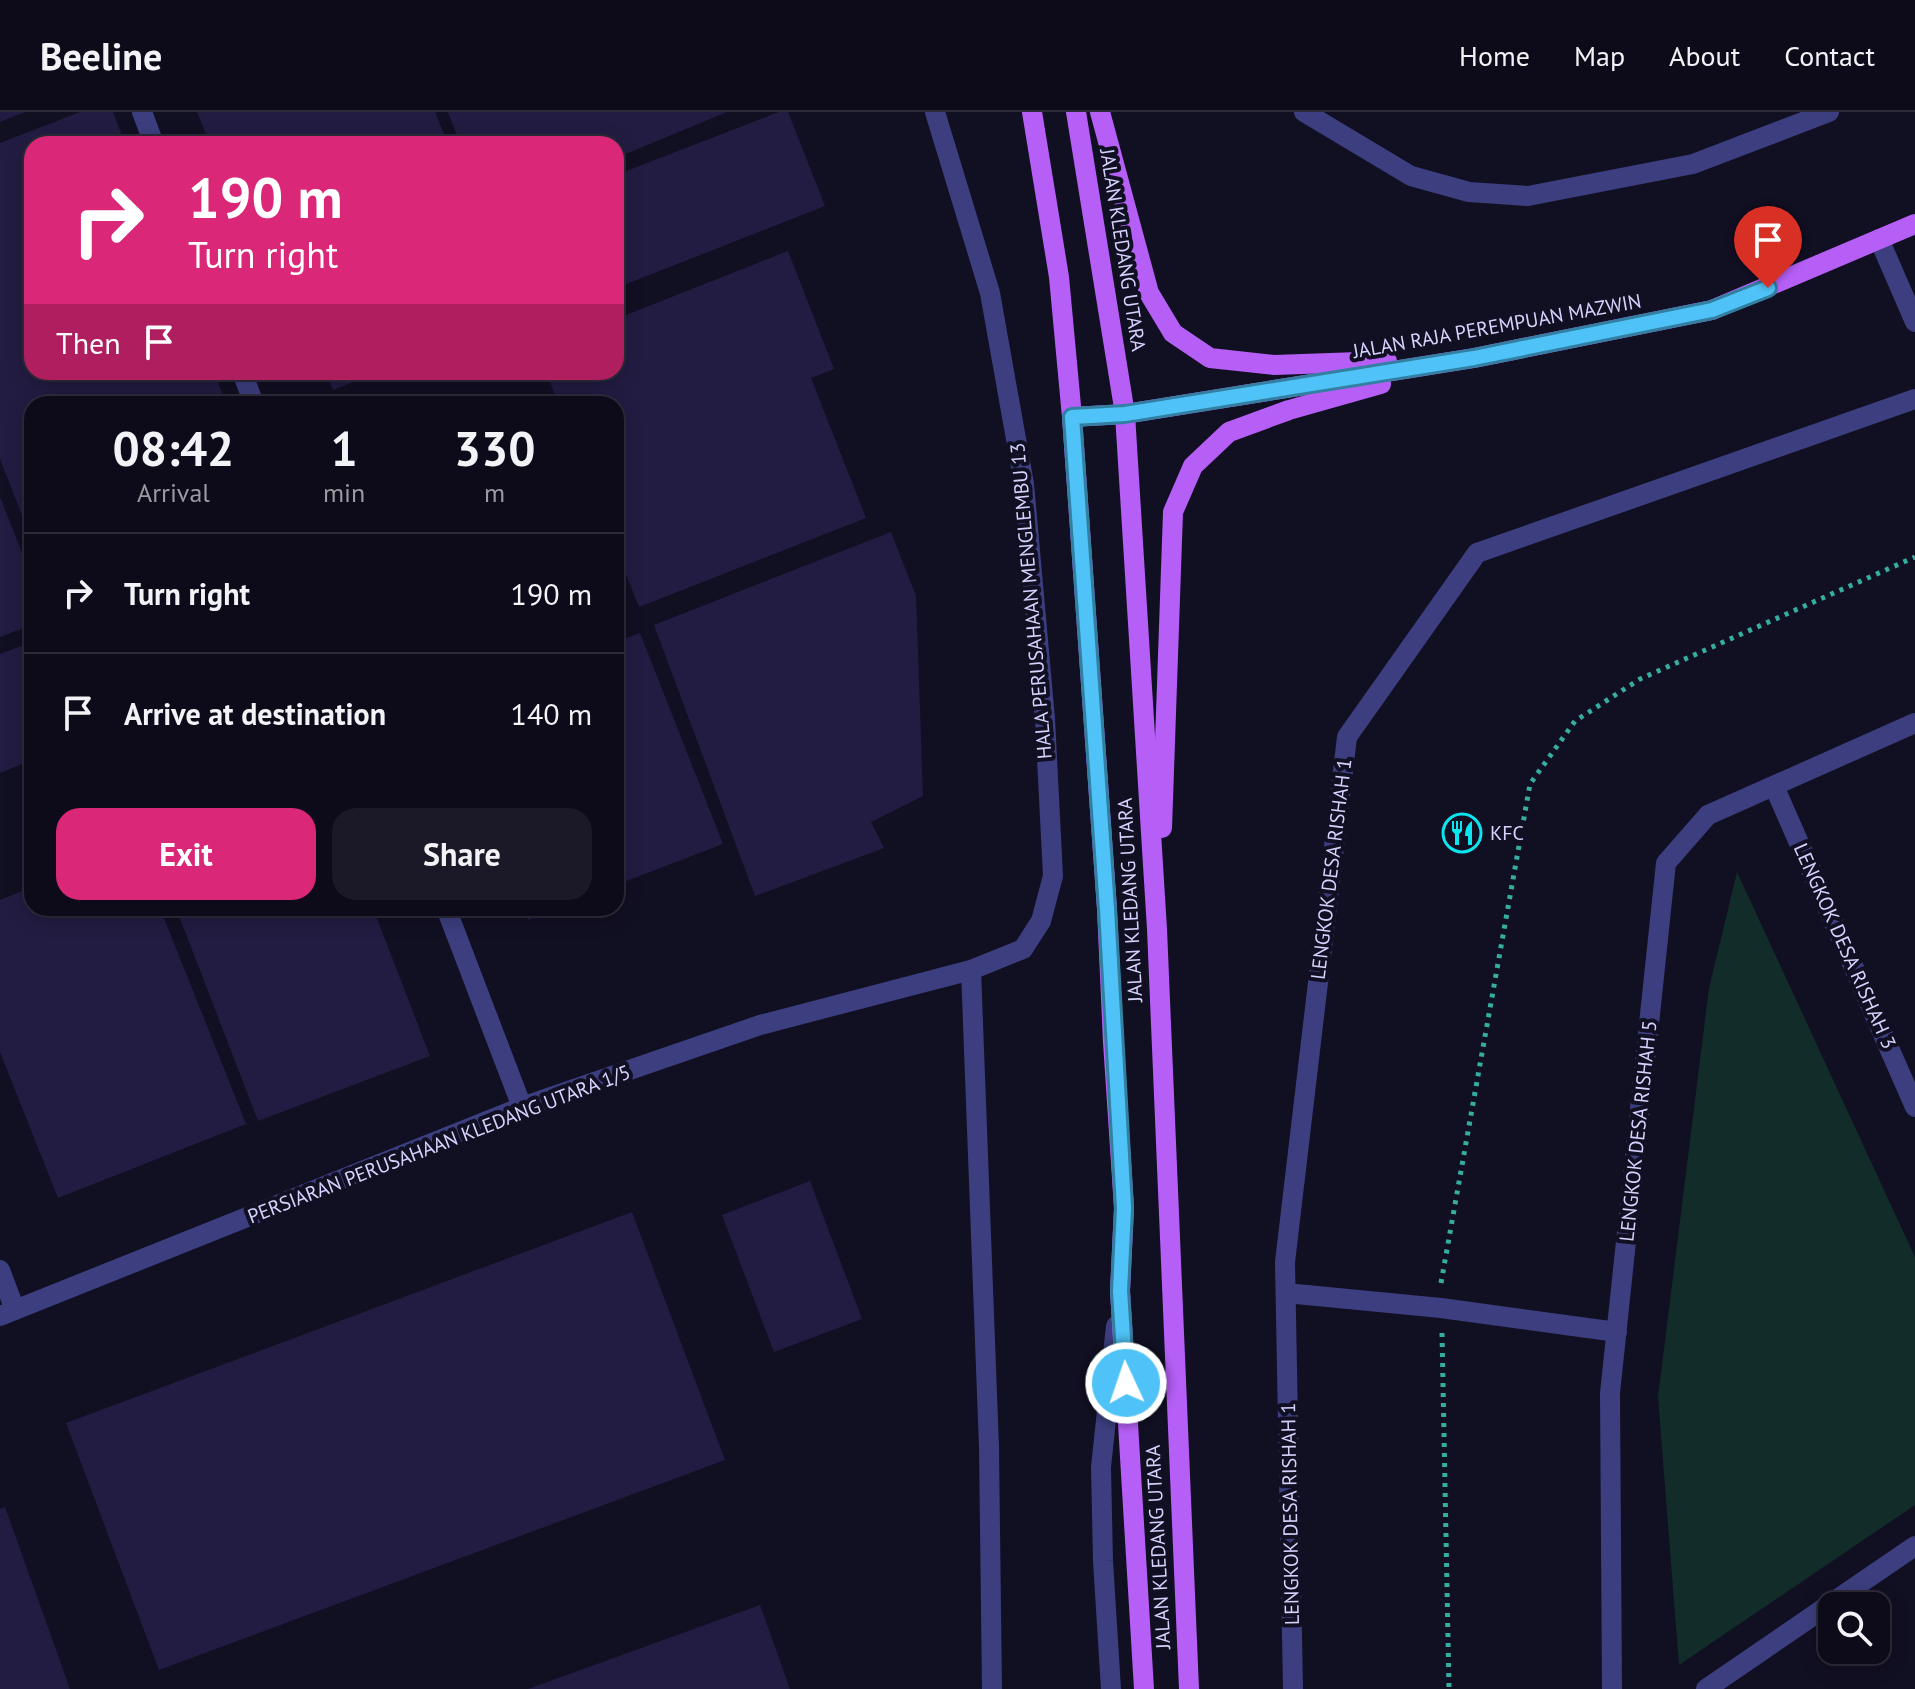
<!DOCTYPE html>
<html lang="en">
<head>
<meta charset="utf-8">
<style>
	body { margin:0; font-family:"PT Sans",sans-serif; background:#1b1927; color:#f1f3f6; height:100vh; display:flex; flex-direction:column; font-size:30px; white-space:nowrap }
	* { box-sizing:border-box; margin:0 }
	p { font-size:26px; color:#9a9ba2 }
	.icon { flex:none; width:44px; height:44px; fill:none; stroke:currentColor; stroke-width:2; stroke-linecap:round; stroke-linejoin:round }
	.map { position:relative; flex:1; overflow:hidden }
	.side { position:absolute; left:24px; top:284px; width:600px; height:520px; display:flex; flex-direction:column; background:#0d0b1a; border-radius:24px; box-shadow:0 4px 20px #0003,0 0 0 2px #2d2b39 }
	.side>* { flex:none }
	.top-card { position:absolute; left:24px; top:24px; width:600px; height:244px; border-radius:24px; box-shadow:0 4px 20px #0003,0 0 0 2px #2d2b39; background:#db2777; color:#fff; overflow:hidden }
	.controls { position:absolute; left:1818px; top:1480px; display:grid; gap:16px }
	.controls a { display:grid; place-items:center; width:72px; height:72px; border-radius:16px; background:#0d0b1a; box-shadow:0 4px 20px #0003,0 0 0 2px #2d2b39; font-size:40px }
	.pin { position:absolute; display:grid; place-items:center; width:68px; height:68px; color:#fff; margin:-82px -34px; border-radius:50% 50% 50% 0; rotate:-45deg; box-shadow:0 0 8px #0007 }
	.pin .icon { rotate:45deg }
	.me { position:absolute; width:88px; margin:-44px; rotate:357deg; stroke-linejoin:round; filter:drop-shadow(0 0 6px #0008) }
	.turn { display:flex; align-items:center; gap:28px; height:168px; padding:0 32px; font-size:36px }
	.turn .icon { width:104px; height:104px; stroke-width:2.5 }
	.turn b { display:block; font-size:56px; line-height:68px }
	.then { display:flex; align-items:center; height:76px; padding:0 32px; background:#0003; gap:16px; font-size:30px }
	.eta { display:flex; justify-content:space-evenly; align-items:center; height:136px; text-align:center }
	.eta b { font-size:48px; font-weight:800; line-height:56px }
	.cta { display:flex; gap:16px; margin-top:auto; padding:16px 32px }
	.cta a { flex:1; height:92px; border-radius:24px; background:#db2777; color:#fff; font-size:32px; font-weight:800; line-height:92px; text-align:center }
	.cta a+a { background:#1b1927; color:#f1f3f6 }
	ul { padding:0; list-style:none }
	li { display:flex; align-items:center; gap:24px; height:120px; padding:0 32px; border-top:2px solid #2d2b39 }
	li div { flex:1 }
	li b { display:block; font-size:30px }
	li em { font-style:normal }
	header { display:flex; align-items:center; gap:48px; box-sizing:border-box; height:112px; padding:0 40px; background:#0d0b1a; border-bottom:2px solid #2d2b39 }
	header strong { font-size:38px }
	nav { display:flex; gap:44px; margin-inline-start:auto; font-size:28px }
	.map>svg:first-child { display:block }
	.green { fill:#122c29 }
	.building { fill:#221c42 }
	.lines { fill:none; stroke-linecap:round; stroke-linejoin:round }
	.path { stroke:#35aea0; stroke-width:5; stroke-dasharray:4 6; stroke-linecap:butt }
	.minor { stroke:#3c3e7f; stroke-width:20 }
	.major { stroke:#b65ff7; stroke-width:20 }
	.route-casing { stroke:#337fa1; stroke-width:20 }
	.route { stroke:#4fc3f7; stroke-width:14 }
	.labels { text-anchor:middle; stroke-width:8; stroke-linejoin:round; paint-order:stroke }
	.street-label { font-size:20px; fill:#d5d2fd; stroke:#110f22 }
	.poi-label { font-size:20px; fill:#d5d2fd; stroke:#110f22; text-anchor:start }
</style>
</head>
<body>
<header>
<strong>Beeline</strong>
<nav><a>Home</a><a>Map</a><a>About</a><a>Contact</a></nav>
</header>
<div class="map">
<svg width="1915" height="1577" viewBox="0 0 1915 1577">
	<rect width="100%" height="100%" fill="#110f22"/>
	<!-- green -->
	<polygon class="green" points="1737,760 1915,1145 1915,1393 1679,1553 1658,1285 1709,876"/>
	<!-- building -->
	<g class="building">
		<polygon points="0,0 25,0 0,10"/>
		<polygon points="80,0 113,0 125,32 32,32 32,260 214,260 226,292 32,292 32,429 0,347 0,31"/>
		<polygon points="197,0 435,0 448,32 210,32"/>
		<polygon points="448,0 727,0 616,46 616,32 460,32"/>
		<polygon points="779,0 788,0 825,94 616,176 616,63"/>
		<polygon points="788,139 834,257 811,266 866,406 639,495 616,437 616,292 559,292 546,260 616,260 616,207"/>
		<polygon points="326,260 378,260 333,278"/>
		<polygon points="0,385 32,466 32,513 0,525"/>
		<polygon points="891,420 916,484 923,684 871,710 884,736 755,784 654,513"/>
		<polygon points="640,521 723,732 616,773 616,530"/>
		<polygon points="32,530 32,648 0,661 0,542"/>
		<polygon points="32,775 32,796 160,796 246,1012 58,1086 0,940 0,788"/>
		<polygon points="176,796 373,796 430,944 258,1009"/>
		<polygon points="523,796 557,796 528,808"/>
		<polygon points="810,1069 862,1207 774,1240 722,1103"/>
		<polygon points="632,1100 725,1348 159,1558 66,1311"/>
		<polygon points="5,1395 70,1577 0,1577 0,1397"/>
		<polygon points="760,1493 790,1577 528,1577"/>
	</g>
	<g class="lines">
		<!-- path -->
		<g class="path">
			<polyline points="1441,1171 1530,672 1575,609 1640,567 1915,445"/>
			<polyline points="1442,1221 1449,1577"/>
		</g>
		<!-- minor -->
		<g class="minor">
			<polyline points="142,0 154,32"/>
			<polyline points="1304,0 1411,64 1469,80 1528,84 1693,52 1829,0"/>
			<polyline points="1879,127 1915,210"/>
			<polyline points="242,260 254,292"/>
			<polyline points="1774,674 1915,995"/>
			<polyline points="446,796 522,995"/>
			<polyline points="971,858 989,1335 992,1577"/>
			<polyline points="0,1158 15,1198"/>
			<polyline points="1286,1181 1441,1196 1617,1220"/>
			<polyline points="0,1204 522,995 760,913 971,858 1023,837 1041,809 1053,764 1045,607 1024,372 990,181 935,0"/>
			<polyline points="1111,1577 1103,1449 1101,1355 1116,1214"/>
			<polyline points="1293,1577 1285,1150 1347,625 1477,441 1915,287"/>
			<polyline points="1612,1577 1610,1281 1666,751 1708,703 1915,611"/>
			<polyline points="1706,1577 1915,1434"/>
		</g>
		<!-- major -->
		<g class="major">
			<polyline points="1032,0 1059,165 1072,305 1107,797 1113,930 1124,1096 1120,1179 1144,1577"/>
			<polyline points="1076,0 1125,302 1157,817 1189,1577"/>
			<polyline points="1100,0 1149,181 1173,221 1210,246 1274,253 1387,249"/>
			<polyline points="1072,305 1125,302 1474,246 1712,198 1915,112"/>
			<polyline points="1162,716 1173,400 1193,354 1229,320 1289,298 1381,272"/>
		</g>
	</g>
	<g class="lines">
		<!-- route casing -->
		<g class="route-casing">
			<polyline id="route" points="1126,1271 1120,1179 1124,1096 1107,797 1072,305 1125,302 1474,246 1712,198 1768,176"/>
		</g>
		<!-- route -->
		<use href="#route" class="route"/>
	</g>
	<!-- icons -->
	<defs>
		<g id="restaurant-ring" transform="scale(2)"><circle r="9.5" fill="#110f22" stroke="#0ce5ef" stroke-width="1.5"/><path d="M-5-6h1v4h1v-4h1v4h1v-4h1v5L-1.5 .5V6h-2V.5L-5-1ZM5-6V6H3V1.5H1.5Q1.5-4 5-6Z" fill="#0ce5ef"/></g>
	</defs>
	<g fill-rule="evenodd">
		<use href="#restaurant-ring" x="1462" y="721"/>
	</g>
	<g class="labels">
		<!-- street labels -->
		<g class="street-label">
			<text transform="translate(1123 138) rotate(81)" y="7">JALAN KLEDANG UTARA</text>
			<text transform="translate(1497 214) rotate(-10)" y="7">JALAN RAJA PEREMPUAN MAZWIN</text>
			<text transform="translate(1031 489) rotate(-95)" y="7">HALA PERUSAHAAN MENGLEMBU 13</text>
			<text transform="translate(1331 757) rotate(-83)" y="7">LENGKOK DESA RISHAH 1</text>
			<text transform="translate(1130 788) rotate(-93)" y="7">JALAN KLEDANG UTARA</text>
			<text transform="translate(1845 834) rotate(66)" y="7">LENGKOK DESA RISHAH 3</text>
			<text transform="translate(1638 1019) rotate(-84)" y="7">LENGKOK DESA RISHAH 5</text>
			<text transform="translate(439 1032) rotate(-21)" y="7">PERSIARAN PERUSAHAAN KLEDANG UTARA 1/5</text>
			<text transform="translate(1290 1402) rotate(-91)" y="7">LENGKOK DESA RISHAH 1</text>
			<text transform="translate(1158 1435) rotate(-93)" y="7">JALAN KLEDANG UTARA</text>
		</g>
		<!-- poi labels -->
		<g class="poi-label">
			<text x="1490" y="728">KFC</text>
		</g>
	</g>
</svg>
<div class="controls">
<a><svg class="icon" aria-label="search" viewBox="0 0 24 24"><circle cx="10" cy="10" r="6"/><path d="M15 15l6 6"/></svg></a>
</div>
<div class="pin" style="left:1768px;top:176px;background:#d93025"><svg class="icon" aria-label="arrive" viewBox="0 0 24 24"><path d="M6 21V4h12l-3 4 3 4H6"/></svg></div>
<svg class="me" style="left:1126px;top:1271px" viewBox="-20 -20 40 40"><circle r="17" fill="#4fc3f7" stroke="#fff" stroke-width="3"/><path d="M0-11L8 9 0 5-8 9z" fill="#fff"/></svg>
<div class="top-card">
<div class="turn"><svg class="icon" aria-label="right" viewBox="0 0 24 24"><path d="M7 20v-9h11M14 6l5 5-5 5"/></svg><div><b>190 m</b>Turn right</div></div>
<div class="then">Then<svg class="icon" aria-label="arrive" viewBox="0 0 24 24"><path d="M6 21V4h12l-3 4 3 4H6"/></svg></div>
</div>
<section class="side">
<div class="eta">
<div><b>08:42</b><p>Arrival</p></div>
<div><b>1</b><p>min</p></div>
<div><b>330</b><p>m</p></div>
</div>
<ul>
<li><svg class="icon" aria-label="right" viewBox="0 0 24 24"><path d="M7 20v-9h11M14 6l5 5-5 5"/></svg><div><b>Turn right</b></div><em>190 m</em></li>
<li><svg class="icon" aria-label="arrive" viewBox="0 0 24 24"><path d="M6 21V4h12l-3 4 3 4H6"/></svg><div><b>Arrive at destination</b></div><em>140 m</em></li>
</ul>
<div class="cta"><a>Exit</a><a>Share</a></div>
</section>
</div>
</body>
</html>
